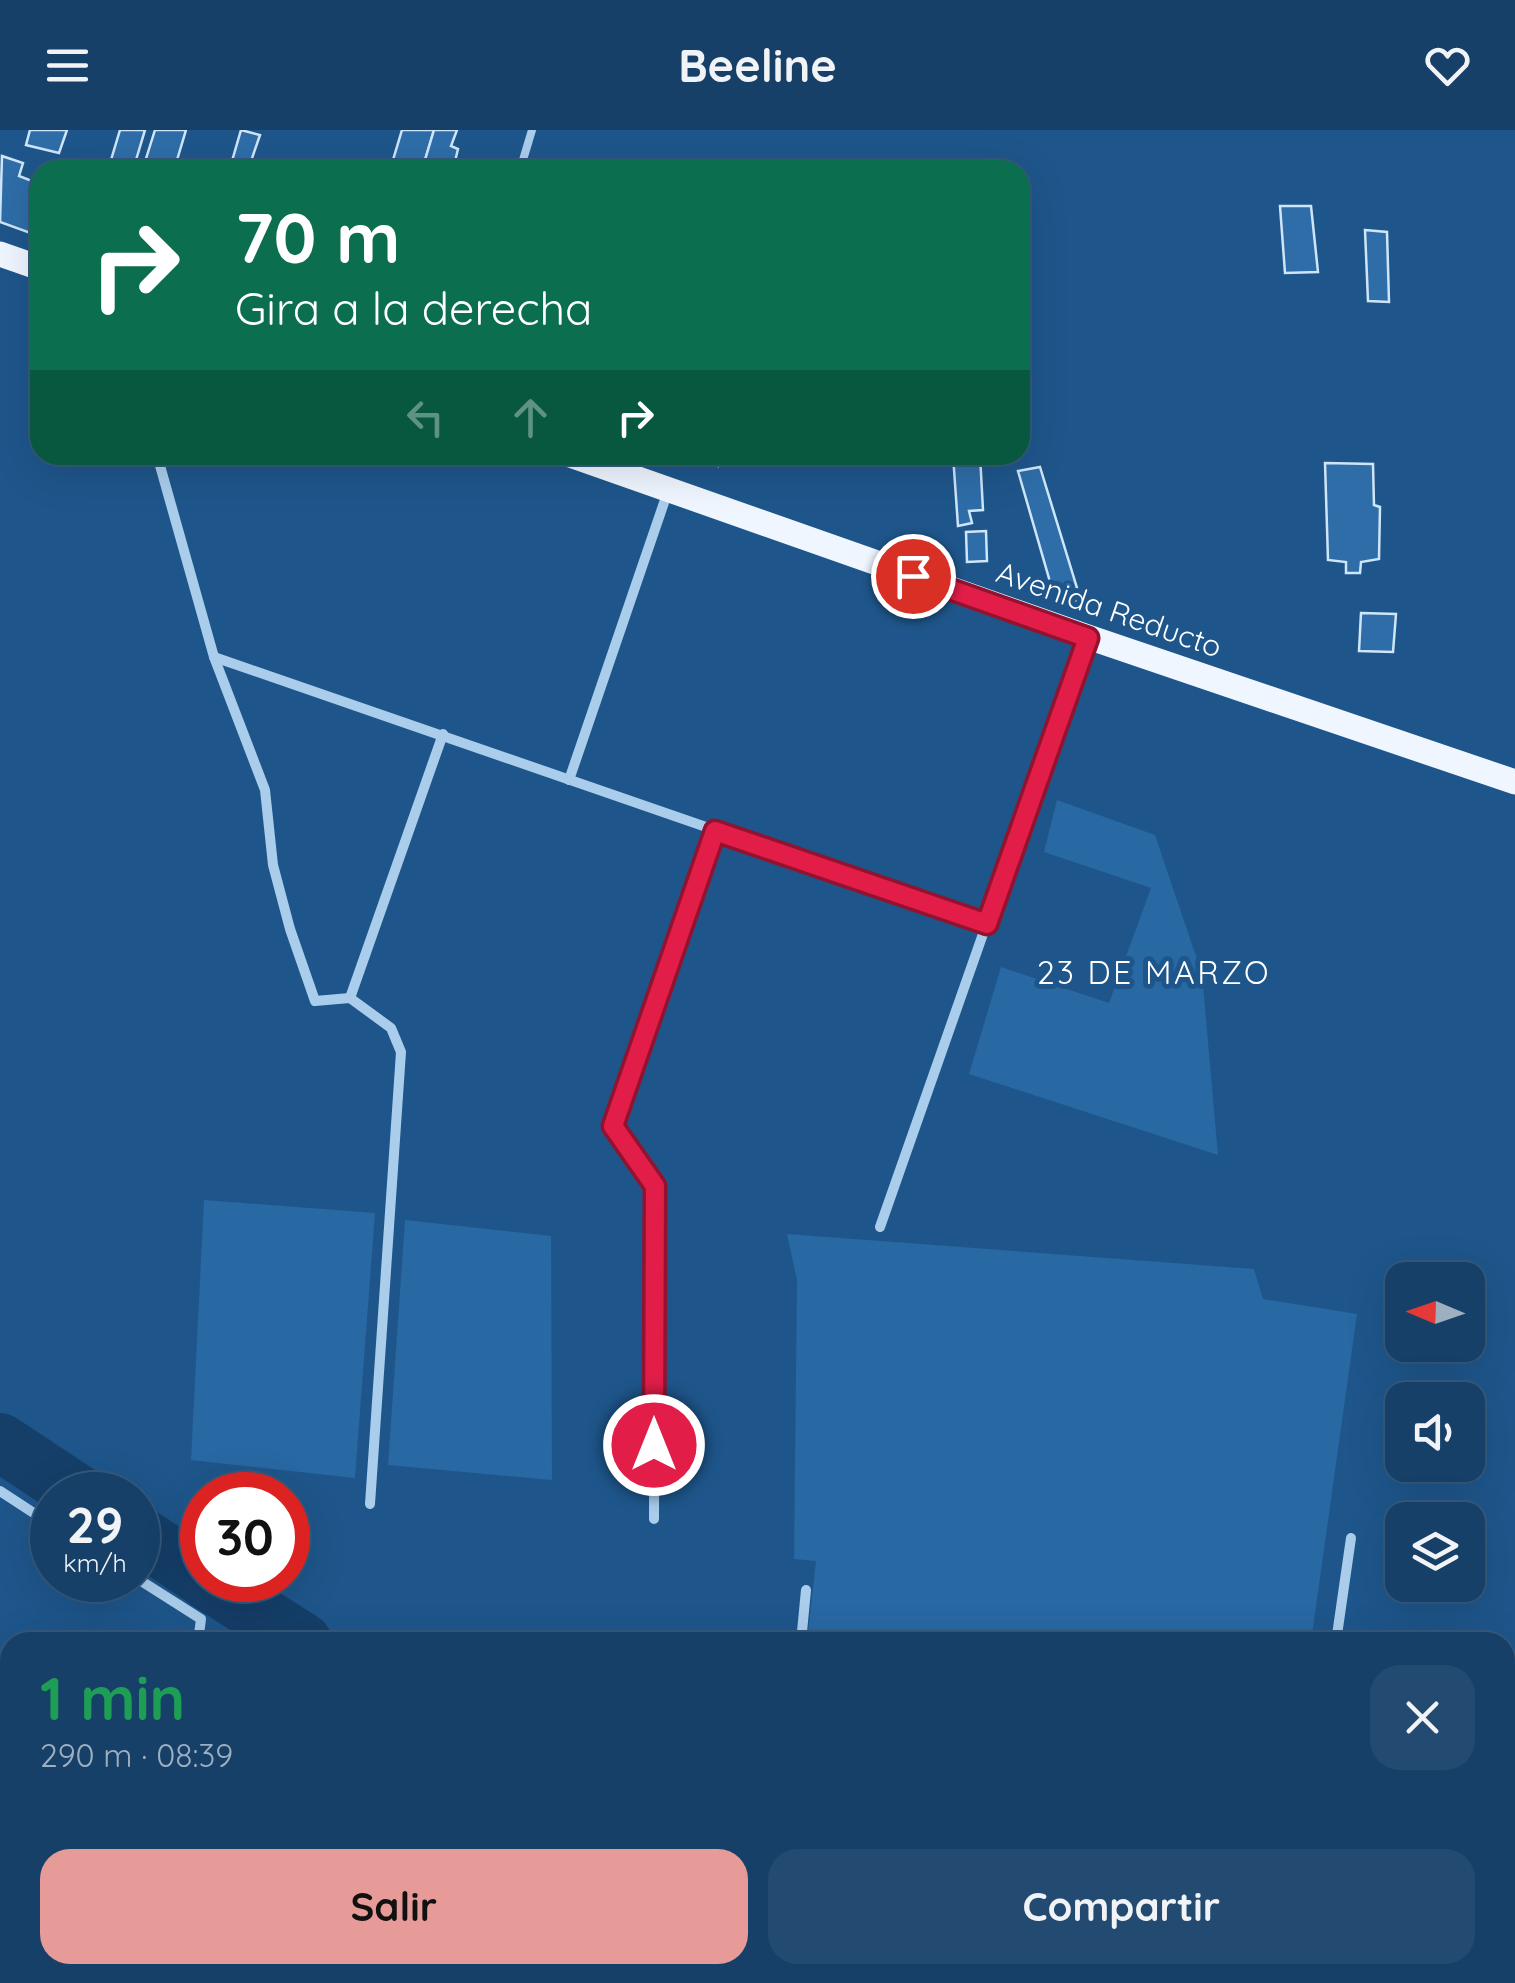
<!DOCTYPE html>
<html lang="es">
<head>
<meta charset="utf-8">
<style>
	body { margin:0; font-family:Quicksand,sans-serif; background:#234b71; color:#f1f3f6; height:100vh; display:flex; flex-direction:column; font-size:38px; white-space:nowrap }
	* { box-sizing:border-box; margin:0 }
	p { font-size:32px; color:#9eafc0 }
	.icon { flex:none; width:55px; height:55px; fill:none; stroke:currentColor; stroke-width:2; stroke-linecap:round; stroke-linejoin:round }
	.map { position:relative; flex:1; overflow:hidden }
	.drawer { position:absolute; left:0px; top:1502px; width:1515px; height:352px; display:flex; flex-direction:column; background:#164068; border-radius:30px 30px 0 0; box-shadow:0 10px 40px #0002,0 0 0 2px #35597c }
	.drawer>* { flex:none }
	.hud { position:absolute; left:30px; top:30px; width:1000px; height:305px; border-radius:30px; box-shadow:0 10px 40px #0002,0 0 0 2px #35597c; background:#0b6e4f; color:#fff; overflow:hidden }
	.needle { width:65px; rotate:272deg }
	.tools { position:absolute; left:1385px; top:1132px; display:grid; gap:20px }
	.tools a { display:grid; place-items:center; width:100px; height:100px; border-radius:20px; background:#164068; box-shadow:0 10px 40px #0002,0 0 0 2px #35597c; font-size:50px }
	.speed { position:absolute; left:30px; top:1342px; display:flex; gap:20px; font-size:50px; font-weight:700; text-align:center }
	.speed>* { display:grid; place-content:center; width:130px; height:130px; border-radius:50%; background:#164068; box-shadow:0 10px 40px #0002,0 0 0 2px #35597c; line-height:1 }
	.speed small { font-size:25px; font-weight:400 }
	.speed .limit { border:15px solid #d22; background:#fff; color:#111 }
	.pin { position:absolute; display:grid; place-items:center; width:85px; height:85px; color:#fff; margin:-42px; border:5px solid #fff; border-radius:50%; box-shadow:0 2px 10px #0007 }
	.me { position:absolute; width:110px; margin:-55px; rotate:0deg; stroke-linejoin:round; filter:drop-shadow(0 0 8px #0008) }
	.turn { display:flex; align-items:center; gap:35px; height:210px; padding:0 40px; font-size:45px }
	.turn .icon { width:130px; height:130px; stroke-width:2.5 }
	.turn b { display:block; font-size:70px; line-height:85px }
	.lanes { display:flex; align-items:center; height:95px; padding:0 40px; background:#0003; justify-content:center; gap:50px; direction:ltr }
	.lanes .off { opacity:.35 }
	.round { display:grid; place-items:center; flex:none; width:105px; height:105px; border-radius:30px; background:#234b71 }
	.overview { display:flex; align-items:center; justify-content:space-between; height:170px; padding:0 40px }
	h1 { font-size:60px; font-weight:700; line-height:75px; color:#1e9e55 }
	.primary-button { display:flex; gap:20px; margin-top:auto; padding:20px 40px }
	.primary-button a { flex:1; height:115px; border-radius:30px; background:#e69b98; color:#111; font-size:40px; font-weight:700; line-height:115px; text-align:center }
	.primary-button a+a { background:#234b71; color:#f1f3f6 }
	header { display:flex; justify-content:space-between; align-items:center; height:130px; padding:0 40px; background:#164068; font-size:45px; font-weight:700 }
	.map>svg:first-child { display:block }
	.green { fill:#2868a3 }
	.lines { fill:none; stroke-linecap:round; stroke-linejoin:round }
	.river { stroke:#153f69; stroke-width:58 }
	.building { fill:#2e6da8; stroke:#cfe5f9; stroke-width:2.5 }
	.lane { stroke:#aacdec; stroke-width:8 }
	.street { stroke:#aacdec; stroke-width:10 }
	.primary { stroke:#eff6ff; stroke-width:25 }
	.route-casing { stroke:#92132f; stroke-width:25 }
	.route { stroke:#e11d48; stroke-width:18 }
	.labels { text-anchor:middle; stroke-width:10; stroke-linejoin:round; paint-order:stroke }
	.street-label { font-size:30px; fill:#fff; stroke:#1e568b }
	.neighbourhood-label { font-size:32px; letter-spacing:2.5px; fill:#fff; stroke:#1e568b }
</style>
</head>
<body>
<header><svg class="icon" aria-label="menu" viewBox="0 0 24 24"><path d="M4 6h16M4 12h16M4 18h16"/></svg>Beeline<svg class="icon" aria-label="heart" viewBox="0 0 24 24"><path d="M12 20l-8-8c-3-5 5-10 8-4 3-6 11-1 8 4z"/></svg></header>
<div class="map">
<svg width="1515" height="1853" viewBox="0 0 1515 1853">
	<rect width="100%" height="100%" fill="#1e568b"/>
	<!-- green -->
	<g class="green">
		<polygon points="1057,670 1155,705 1202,844 1218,1025 969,944 1001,837 1109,873 1151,758 1044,722"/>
		<polygon points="204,1070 375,1083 355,1348 191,1330"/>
		<polygon points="405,1090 551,1106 552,1350 388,1335"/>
		<polygon points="787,1104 1254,1139 1263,1169 1357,1184 1311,1512 807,1512 816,1431 794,1429 797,1150"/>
	</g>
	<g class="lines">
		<!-- river -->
		<g class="river">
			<polyline points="0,1312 80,1365"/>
			<polyline points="138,1404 202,1447"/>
			<polyline points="206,1450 303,1512"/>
			<polyline points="1505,1765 1515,1761"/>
		</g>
	</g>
	<!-- building -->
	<g class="building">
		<polygon points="30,0 67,0 59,23 26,15"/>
		<polygon points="120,0 145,0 133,40 108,40"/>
		<polygon points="155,0 186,0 174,40 144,35"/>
		<polygon points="241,0 260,5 248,40 230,38"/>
		<polygon points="402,0 434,0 422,40 390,40"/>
		<polygon points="434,0 457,0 451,16 458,19 453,40 422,40"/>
		<polygon points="2,26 23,33 19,46 40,54 40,83 33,104 0,92"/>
		<polygon points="1280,76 1311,76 1318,142 1285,143"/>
		<polygon points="1365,100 1387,102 1389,172 1368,171"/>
		<polygon points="693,325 722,325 718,336"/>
		<polygon points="953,325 980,325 983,380 969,381 972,393 958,396"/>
		<polygon points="1325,333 1373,334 1374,375 1380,377 1379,429 1361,432 1360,443 1346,443 1346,432 1328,430"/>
		<polygon points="1040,337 1081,471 1055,469 1018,341"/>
		<polygon points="986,401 987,431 967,432 966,402"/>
		<polygon points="1361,483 1396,484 1393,522 1359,521"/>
	</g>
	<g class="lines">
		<!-- lane -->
		<polyline class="lane" points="520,40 532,0"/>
		<!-- street -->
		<g class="street">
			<polyline points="157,325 214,527 265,660 273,735 290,799 315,871 350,868"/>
			<polyline points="214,527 987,794"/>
			<polyline points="569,650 668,361"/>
			<polyline points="880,1097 1087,508"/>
			<polyline points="0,1361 52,1395"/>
			<polyline points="370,1374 401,922 391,898 350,868 443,604"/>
			<polyline points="654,1389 655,1056 613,996 715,701"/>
			<polyline points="138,1449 201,1489 198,1512"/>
			<polyline points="801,1512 806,1460"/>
			<polyline points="1336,1512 1351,1408"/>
			<polyline points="0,1647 10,1647"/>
			<polyline points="1505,1739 1515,1735"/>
			<polyline points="1505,1793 1515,1789"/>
			<polyline points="164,1853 164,1845"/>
			<polyline points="937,1853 938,1845"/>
			<polyline points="1230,1853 1231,1845"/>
			<polyline points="1454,1853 1455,1845"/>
		</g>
		<!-- primary -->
		<g class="primary">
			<polyline points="0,124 40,138"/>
			<polyline points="570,325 1088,507 1515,652"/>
		</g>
	</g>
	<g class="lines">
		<!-- route casing -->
		<g class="route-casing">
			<polyline id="route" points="654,1315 655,1056 613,996 715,701 987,794 1088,508 913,446"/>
		</g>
		<!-- route -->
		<use href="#route" class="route"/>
	</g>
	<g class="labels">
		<!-- street labels -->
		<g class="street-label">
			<text transform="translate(1109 480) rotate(19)" y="10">Avenida Reducto</text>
		</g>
		<!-- neighbourhood labels -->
		<g class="neighbourhood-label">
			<text x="1154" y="854">23 DE MARZO</text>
		</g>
	</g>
</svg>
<div class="tools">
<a><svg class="needle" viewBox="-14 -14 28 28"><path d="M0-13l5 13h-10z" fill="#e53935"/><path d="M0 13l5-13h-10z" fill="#9eafc0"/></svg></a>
<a><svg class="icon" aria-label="sound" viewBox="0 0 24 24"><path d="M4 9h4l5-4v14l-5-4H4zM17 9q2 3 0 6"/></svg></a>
<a><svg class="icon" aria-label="layers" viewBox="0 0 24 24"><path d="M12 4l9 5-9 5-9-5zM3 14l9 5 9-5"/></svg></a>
</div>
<div class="speed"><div>29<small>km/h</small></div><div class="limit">30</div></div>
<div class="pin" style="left:913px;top:446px;background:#d93025"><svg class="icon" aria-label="arrive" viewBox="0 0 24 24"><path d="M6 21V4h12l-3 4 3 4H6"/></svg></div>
<svg class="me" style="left:654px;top:1315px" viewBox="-20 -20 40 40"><circle r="17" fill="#e11d48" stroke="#fff" stroke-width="3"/><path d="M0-11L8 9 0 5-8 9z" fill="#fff"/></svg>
<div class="hud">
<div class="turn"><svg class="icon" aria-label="right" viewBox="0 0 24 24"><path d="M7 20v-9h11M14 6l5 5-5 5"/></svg><div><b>70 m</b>Gira a la derecha</div></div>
<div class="lanes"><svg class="icon off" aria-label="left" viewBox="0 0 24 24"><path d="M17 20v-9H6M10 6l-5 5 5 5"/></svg><svg class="icon off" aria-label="ahead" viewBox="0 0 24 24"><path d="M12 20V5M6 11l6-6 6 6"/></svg><svg class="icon" aria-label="right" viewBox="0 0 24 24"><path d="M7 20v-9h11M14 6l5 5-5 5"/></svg></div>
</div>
<section class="drawer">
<div class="overview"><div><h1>1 min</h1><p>290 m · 08:39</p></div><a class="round"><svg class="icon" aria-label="close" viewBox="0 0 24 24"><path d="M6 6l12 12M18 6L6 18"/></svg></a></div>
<div class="primary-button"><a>Salir</a><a>Compartir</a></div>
</section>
</div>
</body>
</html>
